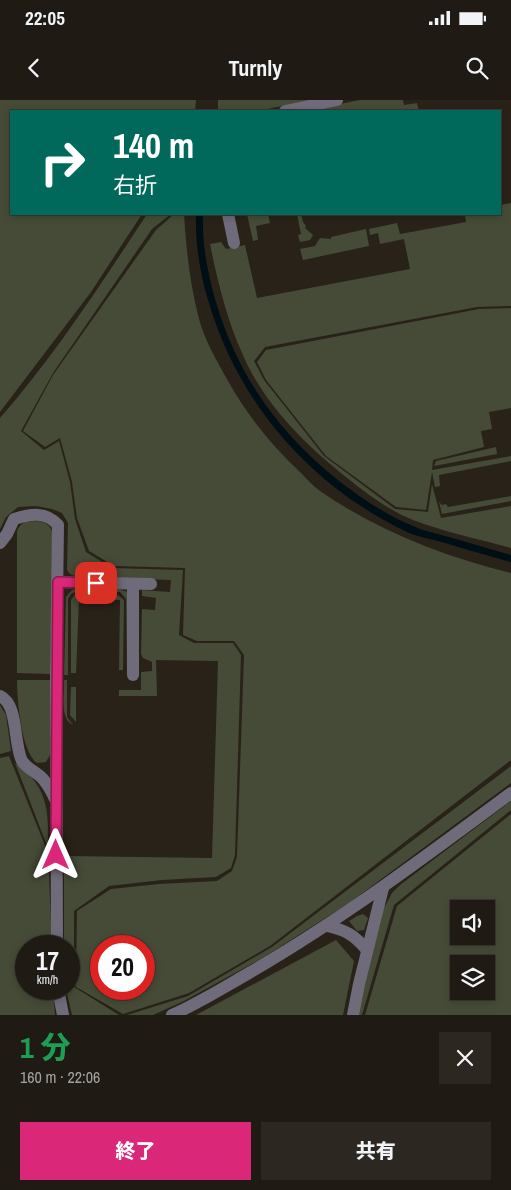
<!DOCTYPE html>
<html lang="ja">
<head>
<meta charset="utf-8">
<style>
	body { margin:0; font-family:"Archivo Narrow","Noto Sans JP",sans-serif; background:#2c2721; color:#f1f3f6; height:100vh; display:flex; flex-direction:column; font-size:19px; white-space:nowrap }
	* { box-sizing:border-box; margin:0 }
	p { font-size:16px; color:#a1a1a0 }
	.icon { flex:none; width:28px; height:28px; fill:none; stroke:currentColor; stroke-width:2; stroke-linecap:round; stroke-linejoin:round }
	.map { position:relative; height:915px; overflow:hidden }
	.details { display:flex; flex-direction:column; background:#1f1a13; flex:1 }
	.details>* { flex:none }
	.guide { position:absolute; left:10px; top:10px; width:491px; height:105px; border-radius:0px; box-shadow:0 2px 8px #0003,0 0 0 1px #3c3833; background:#00695c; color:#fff; overflow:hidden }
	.tools { position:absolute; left:450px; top:800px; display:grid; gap:10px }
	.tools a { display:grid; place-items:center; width:45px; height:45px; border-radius:0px; background:#1f1a13; box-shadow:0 2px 8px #0003,0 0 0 1px #3c3833; font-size:25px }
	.speed { position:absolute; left:15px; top:835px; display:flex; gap:10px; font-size:25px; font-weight:700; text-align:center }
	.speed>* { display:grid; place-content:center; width:65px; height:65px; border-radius:50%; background:#1f1a13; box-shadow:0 2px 8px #0003,0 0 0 1px #3c3833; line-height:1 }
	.speed small { font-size:12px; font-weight:400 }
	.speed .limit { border:8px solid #d22; background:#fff; color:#111 }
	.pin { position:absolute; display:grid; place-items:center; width:42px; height:42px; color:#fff; margin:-21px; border-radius:10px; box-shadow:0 2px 8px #0006 }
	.me { position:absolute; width:55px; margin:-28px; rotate:0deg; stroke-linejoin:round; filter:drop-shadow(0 0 4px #0008) }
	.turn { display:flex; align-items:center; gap:18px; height:105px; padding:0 20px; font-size:22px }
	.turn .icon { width:65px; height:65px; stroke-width:2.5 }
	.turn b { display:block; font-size:35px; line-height:42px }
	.round { display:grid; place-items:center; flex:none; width:52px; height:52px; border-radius:0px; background:#2c2721 }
	.headline { display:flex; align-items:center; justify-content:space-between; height:85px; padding:0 20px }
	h1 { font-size:30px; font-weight:800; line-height:38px; color:#1e9e55 }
	.cta { display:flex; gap:10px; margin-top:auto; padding:10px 20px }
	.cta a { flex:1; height:58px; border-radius:0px; background:#db2777; color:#fff; font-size:20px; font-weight:800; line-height:58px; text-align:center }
	.cta a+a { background:#2c2721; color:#f1f3f6 }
	.status { display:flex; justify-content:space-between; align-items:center; height:35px; padding:0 25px; background:#1f1a13; direction:ltr }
	.status svg { height:14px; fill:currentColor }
	header { display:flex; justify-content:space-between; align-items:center; height:65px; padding:0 20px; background:#1f1a13; font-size:22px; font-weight:800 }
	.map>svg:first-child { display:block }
	.green { fill:#464b37; fill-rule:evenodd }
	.water { fill:#000e15 }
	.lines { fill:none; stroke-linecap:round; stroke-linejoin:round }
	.minor { stroke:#6f6b7a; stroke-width:12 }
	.route-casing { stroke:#8e194d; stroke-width:12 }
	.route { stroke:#db2777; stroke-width:9 }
</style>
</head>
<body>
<div class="status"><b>22:05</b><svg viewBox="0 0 49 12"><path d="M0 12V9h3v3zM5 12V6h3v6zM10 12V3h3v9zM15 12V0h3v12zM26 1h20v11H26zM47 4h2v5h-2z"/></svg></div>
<header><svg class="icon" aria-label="back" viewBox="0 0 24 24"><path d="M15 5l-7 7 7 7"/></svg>Turnly<svg class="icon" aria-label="search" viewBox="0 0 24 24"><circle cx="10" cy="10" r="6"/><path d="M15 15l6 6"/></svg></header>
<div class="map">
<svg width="511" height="915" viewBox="0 0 511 915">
	<rect width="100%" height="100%" fill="#292219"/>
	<!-- green -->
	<g class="green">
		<polygon points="0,0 196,0 195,11 11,11 11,114 142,114 91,192 0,312"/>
		<polygon points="218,0 311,0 258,11 218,11"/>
		<polygon points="360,0 403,0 404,5 417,3 419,11 321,11 325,7"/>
		<path d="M511 103V206L477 207 265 247 254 261 264 280 324 356 395 409 428 412 432 384 441 418 511 406V448C479 439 444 432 413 420 388 410 366 393 346 377 304 344 263 303 242 253 227 220 217 179 210 144L221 142 226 149 245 145 257 198 410 169 404 139 380 144 378 133 370 135 369 129 397 123 400 134 466 122 465 114H500V105Z"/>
		<path d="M147 114H171L152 129 53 273 21 331 44 350 59 341 70 382 75 419 86 452 112 468 183 470 179 535 194 543H233L241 555 235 755 231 768 216 777 162 780 109 786 74 811V887L119 915H72L66 889H69V846H64V756L212 758 218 561 156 560 157 596H119V590H141V572L152 571V562L143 558 141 554 142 509 155 510 156 498 142 496V490L170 492 171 480 77 477 70 474 67 470 68 423 62 413 52 409 36 406 18 407 6 417 0 429V318C55 255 101 184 147 114Z"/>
		<path d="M174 114H184C186 149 190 184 199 219 204 239 218 263 228 281 247 315 272 346 301 373 307 379 313 386 320 391 376 430 445 457 511 473V660L270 846 189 893 123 914 76 887 77 811 111 789 159 784 217 781 232 771 237 757 244 555 234 541H197L183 535 185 468 114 466 89 451 77 418 72 382 60 338 45 347 23 331 53 275 156 130ZM101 846H144V889H101Z"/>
		<polygon points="247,114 268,114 270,123 256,126 258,140 253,141"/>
		<polygon points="297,114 301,114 303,122 306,126 305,128 313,135 310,140 300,142 298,135 301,134"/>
		<polygon points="366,129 369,146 303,160 300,149 315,146 320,138 331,139 331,137"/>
		<polygon points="511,208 511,308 489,312 492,329 481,331 484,347 433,360 432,370 511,356 511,361 439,375 440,386 435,387 432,372 426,410 396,407 326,356 266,280 257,262 266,250 479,209"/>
		<polygon points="496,347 497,354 434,366 436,361"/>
		<polygon points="511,396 511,401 442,414 439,402 442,405 446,404 448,407"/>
		<path d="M38 421C48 423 51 426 53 435L50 574 17 573V431C22 420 27 422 38 421Z"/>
		<polygon points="76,489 118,489 128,492 129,568 127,570 126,499 120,492 75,492 71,494 68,499 68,575 64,575 66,497 72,490"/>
		<polygon points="75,494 118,495 124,500 123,570 119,570 120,500 79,499 76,573 71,573 71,500"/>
		<path d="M17 580H50V655L46 662 37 663C21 652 17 599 17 580Z"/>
		<path d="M64 580H67V617L73 625C59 618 65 594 64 580Z"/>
		<polygon points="71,587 76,587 76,622 70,615"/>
		<polygon points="0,605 6,615 11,651 0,654"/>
		<polygon points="9,656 48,753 52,846 26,846 26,889 53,889 55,915 0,915 0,658"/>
		<path d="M15 663C20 668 27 672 32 678 50 699 48 723 48 748Z"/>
		<polygon points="511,666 511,683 349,803 264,857 184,901 153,915 127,915 188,896 272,847"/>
		<polygon points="511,701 511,710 394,805 362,915 356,915 384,808 392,793 400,785"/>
		<path d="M511 714V915H365L397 806ZM459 809H486V836H459ZM459 864H486V891H459Z"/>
		<polygon points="363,814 368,818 364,830 357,831 349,821 357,816"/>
		<polygon points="336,840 354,861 343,915 196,915"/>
	</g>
	<!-- water -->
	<path class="water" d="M196 114H203C202 143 207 171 215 199 237 275 278 332 339 381 361 398 386 415 413 426 423 431 435 433 445 436 467 442 489 449 511 455V462C488 456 465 449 442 442 431 439 419 437 409 433 313 388 239 305 209 203 200 174 195 144 196 114Z"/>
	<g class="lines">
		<!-- minor -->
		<g class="minor">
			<polyline points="285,11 309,6"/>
			<polyline points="310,11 309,6 337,0"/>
			<polyline points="228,114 234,143"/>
			<path d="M0 443 7 434 14 419C31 414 46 411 58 425L56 577 57 846"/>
			<polyline points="58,482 151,484"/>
			<polyline points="133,575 133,484"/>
			<path d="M0 596C19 605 13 643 22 661 27 669 37 672 43 679 48 685 52 692 55 699"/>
			<path d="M327 826C346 830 354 835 367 850"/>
			<polyline points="58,889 63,915"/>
			<path d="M172 915C199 903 223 888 249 873 342 819 425 757 511 693"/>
			<polyline points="353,915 359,884 383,788"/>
		</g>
	</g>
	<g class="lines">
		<!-- route casing -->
		<g class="route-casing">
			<polyline id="route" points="56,755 58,482 96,483"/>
		</g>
		<!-- route -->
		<use href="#route" class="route"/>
	</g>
</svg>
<div class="tools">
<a><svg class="icon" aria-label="sound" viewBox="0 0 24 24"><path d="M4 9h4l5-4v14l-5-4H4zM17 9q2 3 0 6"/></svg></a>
<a><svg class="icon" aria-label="layers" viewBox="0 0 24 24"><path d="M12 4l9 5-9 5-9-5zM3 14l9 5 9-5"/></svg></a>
</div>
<div class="speed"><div>17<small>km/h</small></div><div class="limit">20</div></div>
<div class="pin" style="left:96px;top:483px;background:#d93025"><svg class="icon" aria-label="arrive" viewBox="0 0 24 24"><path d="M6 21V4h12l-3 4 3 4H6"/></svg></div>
<svg class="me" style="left:56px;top:755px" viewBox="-20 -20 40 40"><path d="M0-17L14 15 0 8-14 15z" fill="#db2777" stroke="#fff" stroke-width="4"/></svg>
<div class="guide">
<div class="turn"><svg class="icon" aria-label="right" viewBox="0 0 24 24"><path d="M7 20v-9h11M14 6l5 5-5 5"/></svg><div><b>140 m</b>右折</div></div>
</div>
</div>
<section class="details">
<div class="headline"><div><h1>1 分</h1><p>160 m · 22:06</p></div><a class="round"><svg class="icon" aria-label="close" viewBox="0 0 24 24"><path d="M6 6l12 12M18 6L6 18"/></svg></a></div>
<div class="cta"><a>終了</a><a>共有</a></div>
</section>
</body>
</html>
